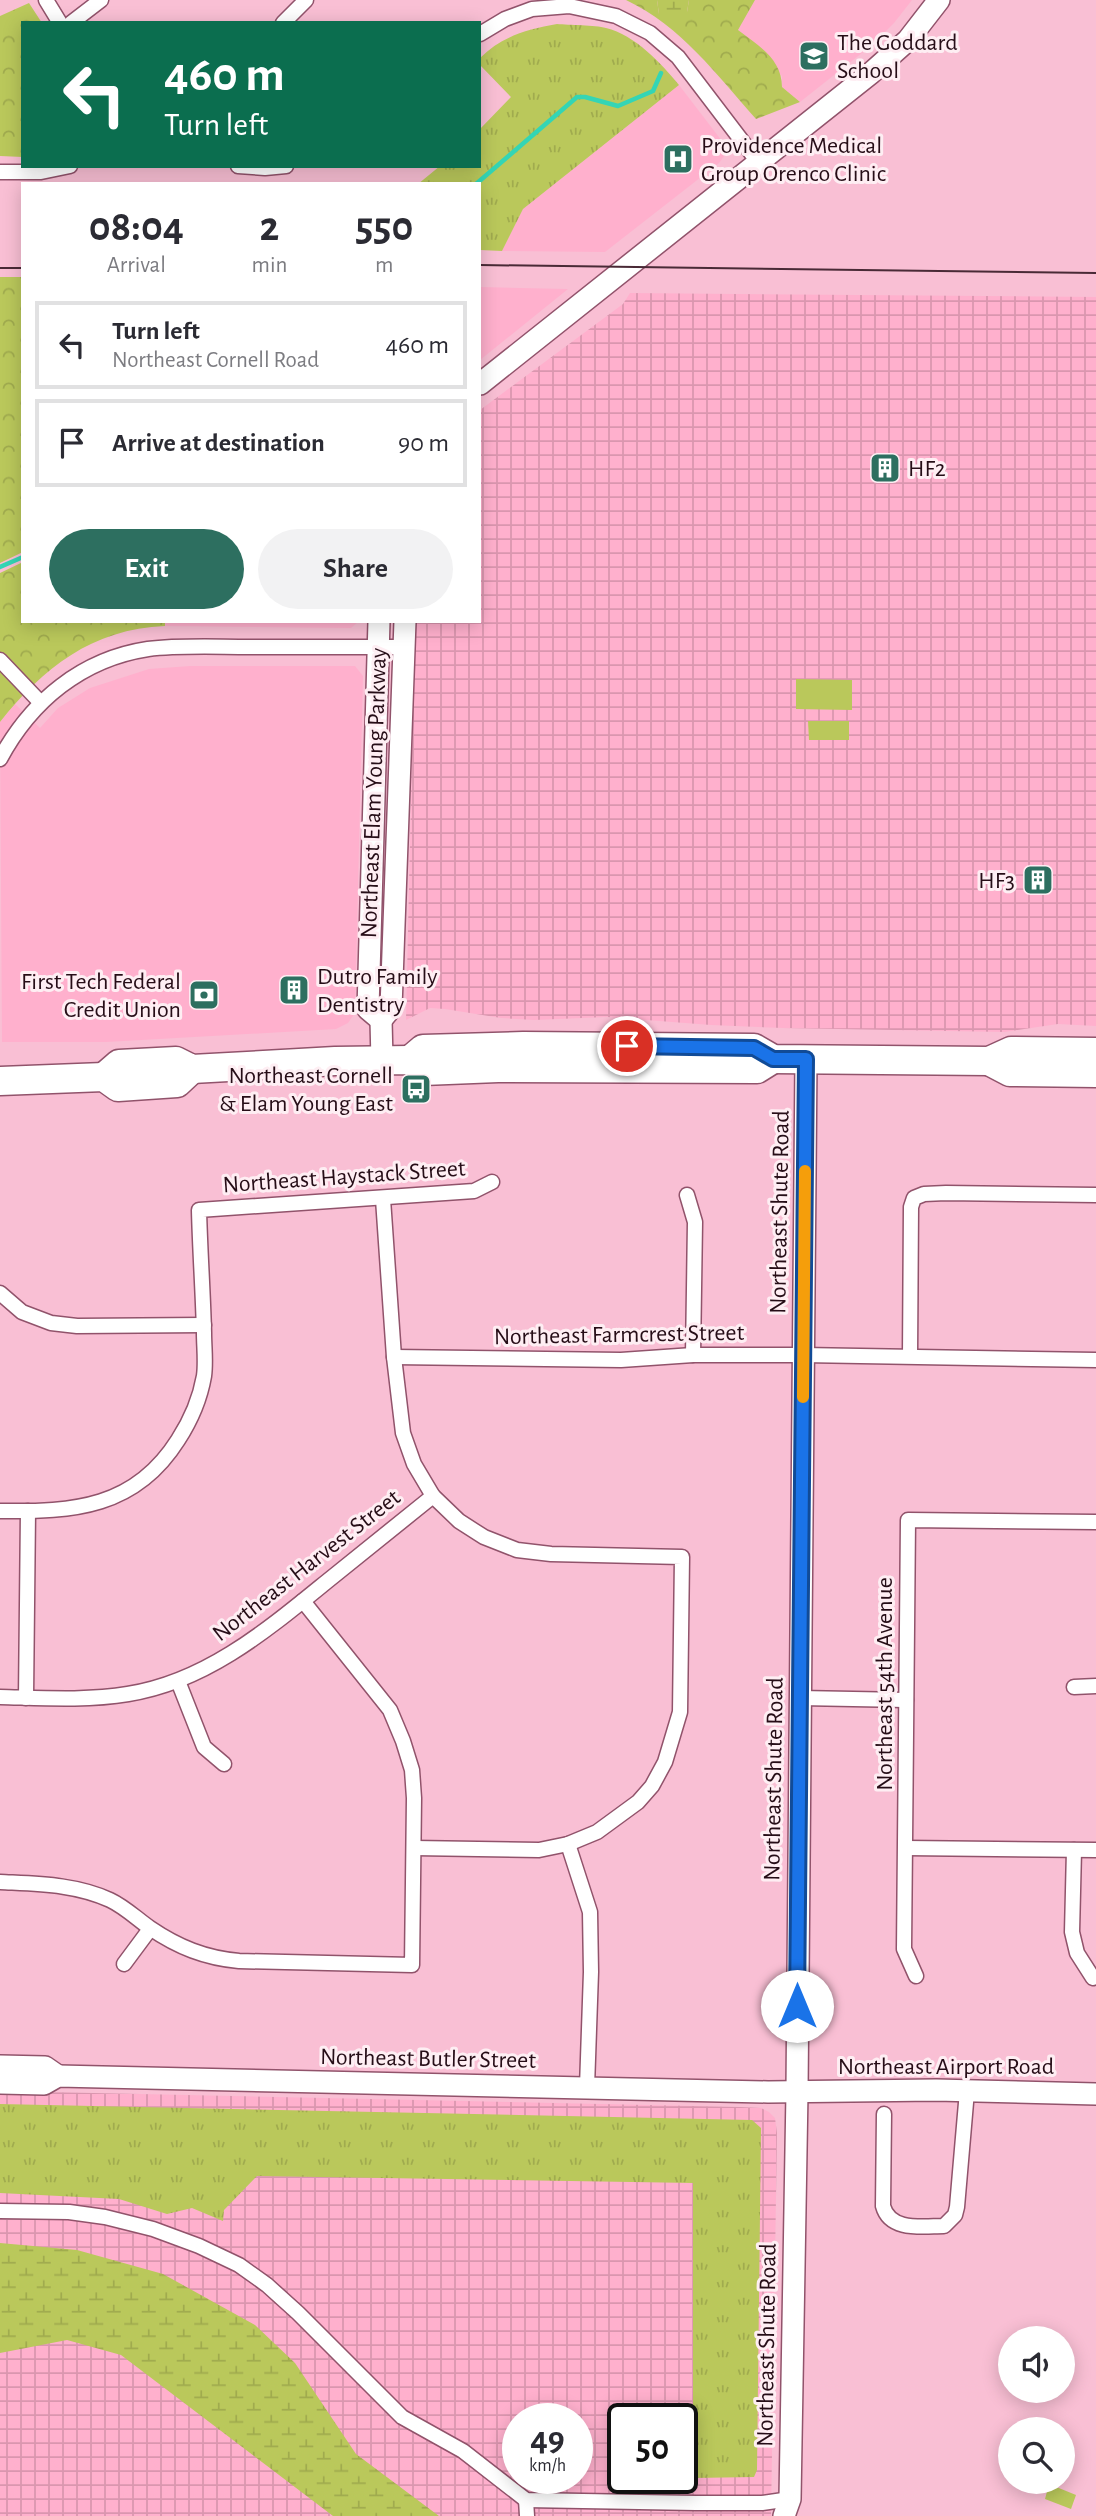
<!DOCTYPE html>
<html lang="en">
<head>
<meta charset="utf-8">
<style>
	body { margin:0; font-family:"Alegreya Sans",sans-serif; background:#f2f2f3; color:#2b2b33; height:100vh; display:flex; flex-direction:column; font-size:26px; white-space:nowrap }
	* { box-sizing:border-box; margin:0 }
	p { font-size:23px; color:#7c7c81 }
	.icon { flex:none; width:38px; height:38px; fill:none; stroke:currentColor; stroke-width:2; stroke-linecap:round; stroke-linejoin:round }
	.map { position:relative; flex:1; overflow:hidden }
	.drawer { position:absolute; left:21px; top:182px; width:460px; height:441px; display:flex; flex-direction:column; background:#fff; border-radius:0px; box-shadow:0 4px 18px #0003 }
	.drawer>* { flex:none }
	.banner { position:absolute; left:21px; top:21px; width:460px; height:147px; border-radius:0px; box-shadow:0 4px 18px #0003; background:#0b6e4f; color:#fff; overflow:hidden }
	.tools { position:absolute; left:998px; top:2326px; display:grid; gap:14px }
	.tools a { display:grid; place-items:center; width:77px; height:77px; border-radius:50%; background:#fff; box-shadow:0 4px 18px #0003; font-size:35px }
	.speed { position:absolute; left:502px; top:2403px; display:flex; gap:14px; font-size:35px; font-weight:700; text-align:center }
	.speed>* { display:grid; place-content:center; width:91px; height:91px; border-radius:50%; background:#fff; box-shadow:0 4px 18px #0003; line-height:1 }
	.speed small { font-size:18px; font-weight:400 }
	.speed .limit { border:4px solid #111; border-radius:10px; background:#fff; color:#111 }
	.pin { position:absolute; display:grid; place-items:center; width:60px; height:60px; color:#fff; margin:-30px; border:4px solid #fff; border-radius:50%; box-shadow:0 2px 7px #0007 }
	.me { position:absolute; width:77px; margin:-38px; rotate:0deg; stroke-linejoin:round; filter:drop-shadow(0 0 5px #0008) }
	.turn { display:flex; align-items:center; gap:24px; height:147px; padding:0 28px; font-size:32px }
	.turn .icon { width:91px; height:91px; stroke-width:2.5 }
	.turn b { display:block; font-size:49px; line-height:60px }
	.eta { display:flex; justify-content:space-evenly; align-items:center; height:119px; text-align:center }
	.eta b { font-size:42px; font-weight:600; line-height:49px }
	.action { display:flex; gap:14px; margin-top:auto; padding:14px 28px }
	.action a { flex:1; height:80px; border-radius:42px; background:#2d6f60; color:#fff; font-size:28px; font-weight:600; line-height:80px; text-align:center }
	.action a+a { background:#f2f2f3; color:#2b2b33 }
	ul { padding:0; list-style:none }
	li { display:flex; align-items:center; gap:21px; height:88px; margin:0 14px 10px; padding:0 14px; border:4px solid #e1e1e2; border-radius:0px }
	li div { flex:1 }
	li b { display:block; font-size:26px }
	li em { font-style:normal }
	.map>svg:first-child { display:block }
	.built { fill:#ffb0cd }
	.industrial { fill:url(#industrial-grid); fill-rule:evenodd }
	.grass { fill:url(#grass-tufts) }
	.forest { fill:url(#forest-crowns) }
	.wetland { fill:url(#wetland-marsh) }
	.pitch { fill:#bac85b }
	.lines { fill:none; stroke-linecap:round; stroke-linejoin:round }
	.stream { stroke:#34d5b5; stroke-width:4.5 }
	.street-casing { stroke:#91536b; stroke-width:17 }
	.secondary-casing { stroke:#91536b; stroke-width:24 }
	.highway-casing { stroke:#91536b; stroke-width:31 }
	.street { stroke:#fff; stroke-width:14 }
	.secondary { stroke:#fff; stroke-width:21 }
	.highway { stroke:#fff; stroke-width:28 }
	.tram { stroke:#492a36; stroke-width:2 }
	.route-casing { stroke:#114b97; stroke-width:18 }
	.route { stroke:#1a73e8; stroke-width:12 }
	.slow { stroke:#f59e0b; stroke-width:12 }
	.labels { text-anchor:middle; stroke-width:6; stroke-linejoin:round; paint-order:stroke }
	.poi-label { font-size:24px; fill:#260d17; stroke:#feeef3; text-anchor:start }
	.street-label { font-size:24px; fill:#260d17; stroke:#feeef3 }
</style>
</head>
<body>
<div class="map">
<svg width="1096" height="2516" viewBox="0 0 1096 2516">
	<defs>
		<pattern id="industrial-grid" width="8" height="8" patternUnits="userSpaceOnUse" patternTransform="scale(1.75)"><rect width="8" height="8" fill="#ffb0cd"/><path d="M0 4h8M4 0v8" fill="none" stroke="#da96af"/></pattern>
		<pattern id="grass-tufts" width="24" height="20" patternUnits="userSpaceOnUse" patternTransform="scale(1.75)"><rect width="24" height="20" fill="#bac85b"/><path d="M3 7l-1-3M5 7V3M7 7l1-3M15 17l-1-3M17 17v-4M19 17l1-3" fill="none" stroke="#a0ab4e"/></pattern>
		<pattern id="forest-crowns" width="20" height="18" patternUnits="userSpaceOnUse" patternTransform="scale(1.75)"><rect width="20" height="18" fill="#bac85b"/><path d="M2 6a3 3 0 1 1 6 0M12 15a3 3 0 1 1 6 0" fill="none" stroke="#a0ab4e"/></pattern>
		<pattern id="wetland-marsh" width="20" height="14" patternUnits="userSpaceOnUse" patternTransform="scale(1.75)"><rect width="20" height="14" fill="#bac85b"/><path d="M1 5h8M5 5V1M11 12h8M15 12V8" fill="none" stroke="#a0ab4e"/></pattern>
	</defs>
	<rect width="100%" height="100%" fill="#f9bfd4"/>
	<!-- built -->
	<g class="built">
		<polygon points="755,0 912,0 894,23 872,45 800,102 782,87 782,76 738,30"/>
		<polygon points="679,85 725,145 725,155 719,163 605,252 502,251 523,209"/>
		<polygon points="480,287 568,289 480,360"/>
		<polygon points="165,621 359,621 351,628 165,626"/>
		<polygon points="190,666 355,666 363,676 355,1013 348,1023 336,1029 106,1042 2,1042 0,722 15,704 40,728 58,708 90,688 149,669"/>
	</g>
	<!-- industrial -->
	<g class="industrial">
		<polygon points="630,293 1096,297 1096,1026 1058,1024 1004,1032 783,1028 711,1025 607,1017 534,1020 501,1018 445,1009 430,1008 406,1020 415,621 480,621 480,410 623,304"/>
		<path d="M0 2091 740 2107 761 2108 769 2112 775 2118 777 2133 771 2516H0ZM518 2418H578V2478H518ZM623 2418H682V2478H623Z"/>
	</g>
	<!-- grass -->
	<g class="grass">
		<path d="M557 24C569 25 595 25 606 28 635 35 661 63 679 85L523 209 502 251 480 250V184H418L440 166H480V129L511 97 480 65V58C501 37 527 29 557 24Z"/>
		<polygon points="0,2104 752,2120 761,2128 757,2470 754,2477 693,2478 693,2183 257,2176 224,2210 223,2221 192,2208 167,2214 119,2199 0,2193"/>
	</g>
	<!-- forest -->
	<g class="forest">
		<path d="M626 0H657L659 14 687 12 689 0H755L738 30C759 46 782 59 782 87L800 102 756 119C716 74 681 26 626 0Z"/>
		<polygon points="29,3 42,23 23,23 23,157 0,156 0,16"/>
		<polygon points="0,277 23,277 23,552 0,563"/>
		<path d="M23 562V621H165V626C92 629 43 668 0 722V573Z"/>
	</g>
	<!-- wetland -->
	<g class="wetland">
		<polygon points="657,0 689,0 687,12 678,24 671,24 659,14"/>
		<polygon points="0,2243 77,2250 163,2274 255,2325 295,2363 356,2454 439,2516 333,2516 121,2355 67,2340 0,2353"/>
	</g>
	<!-- pitch -->
	<g class="pitch">
		<polygon points="796,679 852,680 852,710 796,709"/>
		<polygon points="808,721 849,721 849,740 809,740"/>
		<polygon points="1049,2484 1076,2495 1071,2509 1045,2499"/>
	</g>
	<g class="lines">
		<!-- stream -->
		<g class="stream">
			<polyline points="476,184 577,97 585,97 618,106 653,91 661,73"/>
			<polyline points="0,567 23,557"/>
		</g>
		<!-- street casing -->
		<g class="street-casing">
			<g id="street">
				<polyline points="46,0 60,23"/>
				<polyline points="71,23 101,0"/>
				<polyline points="283,23 306,0"/>
				<polyline points="480,34 505,19 532,9 569,6 616,16 650,33 678,57 758,162"/>
				<polyline points="238,166 265,168 286,166"/>
				<polyline points="0,172 41,172 70,166"/>
				<polyline points="0,660 40,702"/>
				<path d="M0 759C31 701 82 659 148 649 181 645 216 647 249 647 301 647 352 647 404 647"/>
				<polyline points="687,1195 695,1222 693,1355"/>
				<polyline points="383,1199 394,1357 403,1433 414,1464 433,1496 459,1521 484,1537 517,1550 551,1554 682,1557 680,1712 665,1762 652,1786 638,1802 597,1832 568,1844 539,1850 414,1848"/>
				<polyline points="0,1293 22,1312 51,1323 77,1326 204,1325"/>
				<polyline points="910,1356 911,1207 914,1198 924,1194 946,1193 1096,1195"/>
				<polyline points="394,1357 621,1360 693,1355 803,1355 1096,1360"/>
				<path d="M0 1511C74 1512 135 1508 178 1440 191 1420 200 1399 204 1376 206 1362 204 1347 204 1333 203 1292 200 1251 199 1210L474 1191 492 1182"/>
				<polyline points="178,1681 204,1747 224,1764"/>
				<polyline points="1074,1687 1096,1686"/>
				<path d="M0 1697C42 1698 86 1701 128 1694 205 1682 266 1631 325 1583 361 1554 397 1525 433 1496"/>
				<polyline points="26,1698 28,1511"/>
				<polyline points="800,1698 906,1700"/>
				<polyline points="568,1844 590,1912 591,1972 587,2087"/>
				<polyline points="906,1848 1096,1850"/>
				<polyline points="1074,1850 1072,1932 1077,1953 1093,1978"/>
				<path d="M0 1882C38 1884 75 1884 110 1900 125 1907 137 1919 150 1928 178 1947 205 1958 239 1961L412 1965 414 1798 412 1770 403 1741 390 1710 303 1601"/>
				<polyline points="124,1964 150,1929"/>
				<polyline points="916,1976 904,1949 908,1520 1096,1522"/>
				<path d="M884 2114 883 2206C890 2232 923 2226 944 2226L955 2215 957 2207 967 2091"/>
				<polyline points="0,2211 69,2212 105,2217 153,2229 199,2246 239,2265 267,2285 298,2313 402,2417 463,2451 526,2500 696,2503 762,2503 790,2499"/>
				<polyline points="526,2500 527,2516"/>
			</g>
		</g>
		<!-- secondary casing -->
		<g class="secondary-casing">
			<g id="secondary">
				<polyline points="480,384 871,73 908,40 939,0"/>
				<polyline points="379,621 368,1009 381,1020"/>
				<polyline points="381,1020 391,1008 405,621"/>
				<polyline points="381,1020 382,1061"/>
				<polyline points="0,2066 45,2067 58,2076"/>
				<polyline points="0,2083 44,2084 58,2076 768,2092 936,2090 1096,2094"/>
				<polyline points="784,2516 790,2499 797,2092 806,1059"/>
			</g>
		</g>
		<!-- highway casing -->
		<g class="highway-casing">
			<g id="highway">
				<polyline points="410,1060 423,1049 523,1046 754,1048 773,1059 989,1061 1011,1051 1096,1052"/>
				<polyline points="989,1061 1010,1072 1096,1073"/>
				<polyline points="104,1077 119,1064 176,1061 192,1069 335,1061 410,1060 423,1071 498,1068 757,1069 773,1059"/>
				<polyline points="0,1081 104,1077 118,1087 177,1083 192,1069"/>
			</g>
		</g>
		<!-- street -->
		<use href="#street" class="street"/>
		<!-- secondary -->
		<use href="#secondary" class="secondary"/>
		<!-- highway -->
		<use href="#highway" class="highway"/>
		<!-- tram -->
		<g class="tram">
			<polyline points="480,265 1096,273"/>
			<polyline points="0,268 23,268"/>
		</g>
	</g>
	<g class="lines">
		<!-- route casing -->
		<g class="route-casing">
			<polyline id="route" points="627,1046 754,1048 773,1059 806,1059 797,2006"/>
		</g>
		<!-- route -->
		<use href="#route" class="route"/>
		<!-- slow -->
		<polyline class="slow" points="803,1397 805,1171"/>
	</g>
	<!-- icons -->
	<defs>
		<g id="school-square" transform="scale(1.575)"><rect x="-9" y="-9" width="18" height="18" rx="4" fill="#2d6f60" stroke="#feeef3"/><path d="M0-5L7-2L0 1L-7-2ZM-4 1L0 2.5L4 1V4Q0 6-4 4Z" fill="#fff"/></g>
		<g id="hospital-square" transform="scale(1.575)"><rect x="-9" y="-9" width="18" height="18" rx="4" fill="#2d6f60" stroke="#feeef3"/><path d="M-5-5h3v3.5h4V-5h3V5h-3V1.5h-4V5h-3Z" fill="#fff"/></g>
		<g id="building-square" transform="scale(1.575)"><rect x="-9" y="-9" width="18" height="18" rx="4" fill="#2d6f60" stroke="#feeef3"/><path d="M-4-6H4V6H1V3H-1V6H-4ZM-2.5-4.3h1.7v1.8h-1.7ZM.8-4.3h1.7v1.8H.8ZM-2.5-1h1.7V.8h-1.7ZM.8-1h1.7V.8H.8Z" fill="#fff"/></g>
		<g id="bank-square" transform="scale(1.575)"><rect x="-9" y="-9" width="18" height="18" rx="4" fill="#2d6f60" stroke="#feeef3"/><path d="M-6-4H6V4H-6ZM0-2.3a2.3 2.3 0 1 0 0 4.6a2.3 2.3 0 1 0 0-4.6Z" fill="#fff"/></g>
		<g id="bus-square" transform="scale(1.575)"><rect x="-9" y="-9" width="18" height="18" rx="4" fill="#2d6f60" stroke="#feeef3"/><path d="M-5-6H5V4H4V6H2V4H-2V6H-4V4H-5ZM-3.5-4V0h7V-4ZM-3.5 1.2v1.5H-2V1.2ZM2 1.2v1.5H3.5V1.2Z" fill="#fff"/></g>
	</defs>
	<g fill-rule="evenodd">
		<use href="#school-square" x="814" y="56"/>
		<use href="#hospital-square" x="678" y="159"/>
		<use href="#building-square" x="885" y="468"/>
		<use href="#building-square" x="1038" y="880"/>
		<use href="#building-square" x="294" y="990"/>
		<use href="#bank-square" x="204" y="995"/>
		<use href="#bus-square" x="416" y="1089"/>
	</g>
	<g class="labels">
		<!-- poi labels -->
		<g class="poi-label">
			<text x="837" y="50">The Goddard<tspan x="837" dy="28">School</tspan></text>
			<text x="701" y="153">Providence Medical<tspan x="701" dy="28">Group Orenco Clinic</tspan></text>
			<text x="908" y="476">HF2</text>
			<text x="1015" y="888" text-anchor="end">HF3</text>
			<text x="317" y="984">Dutro Family<tspan x="317" dy="28">Dentistry</tspan></text>
			<text x="181" y="989" text-anchor="end">First Tech Federal<tspan x="181" dy="28">Credit Union</tspan></text>
			<text x="393" y="1083" text-anchor="end">Northeast Cornell<tspan x="393" dy="28">&amp; Elam Young East</tspan></text>
		</g>
		<!-- street labels -->
		<g class="street-label">
			<text transform="translate(373 793) rotate(-88)" y="8">Northeast Elam Young Parkway</text>
			<text transform="translate(344 1176) rotate(-4)" y="8">Northeast Haystack Street</text>
			<text transform="translate(779 1212) rotate(-89)" y="8">Northeast Shute Road</text>
			<text transform="translate(619 1334) rotate(-1)" y="8">Northeast Farmcrest Street</text>
			<text transform="translate(306 1565) rotate(-38)" y="8">Northeast Harvest Street</text>
			<text transform="translate(884 1684) rotate(-90)" y="8">Northeast 54th Avenue</text>
			<text transform="translate(773 1779) rotate(-89)" y="8">Northeast Shute Road</text>
			<text transform="translate(428 2058) rotate(1)" y="8">Northeast Butler Street</text>
			<text x="946" y="2074">Northeast Airport Road</text>
			<text transform="translate(766 2345) rotate(-89)" y="8">Northeast Shute Road</text>
		</g>
	</g>
</svg>
<div class="tools">
<a><svg class="icon" aria-label="sound" viewBox="0 0 24 24"><path d="M4 9h4l5-4v14l-5-4H4zM17 9q2 3 0 6"/></svg></a>
<a><svg class="icon" aria-label="search" viewBox="0 0 24 24"><circle cx="10" cy="10" r="6"/><path d="M15 15l6 6"/></svg></a>
</div>
<div class="speed"><div>49<small>km/h</small></div><div class="limit">50</div></div>
<div class="pin" style="left:627px;top:1046px;background:#d93025"><svg class="icon" aria-label="arrive" viewBox="0 0 24 24"><path d="M6 21V4h12l-3 4 3 4H6"/></svg></div>
<svg class="me" style="left:797px;top:2006px" viewBox="-20 -20 40 40"><circle r="19" fill="#fff"/><path d="M0-13L10 11 0 6-10 11z" fill="#1a73e8"/></svg>
<div class="banner">
<div class="turn"><svg class="icon" aria-label="left" viewBox="0 0 24 24"><path d="M17 20v-9H6M10 6l-5 5 5 5"/></svg><div><b>460 m</b>Turn left</div></div>
</div>
<section class="drawer">
<div class="eta">
<div><b>08:04</b><p>Arrival</p></div>
<div><b>2</b><p>min</p></div>
<div><b>550</b><p>m</p></div>
</div>
<ul>
<li><svg class="icon" aria-label="left" viewBox="0 0 24 24"><path d="M17 20v-9H6M10 6l-5 5 5 5"/></svg><div><b>Turn left</b><p>Northeast Cornell Road</p></div><em>460 m</em></li>
<li><svg class="icon" aria-label="arrive" viewBox="0 0 24 24"><path d="M6 21V4h12l-3 4 3 4H6"/></svg><div><b>Arrive at destination</b></div><em>90 m</em></li>
</ul>
<div class="action"><a>Exit</a><a>Share</a></div>
</section>
</div>
</body>
</html>
